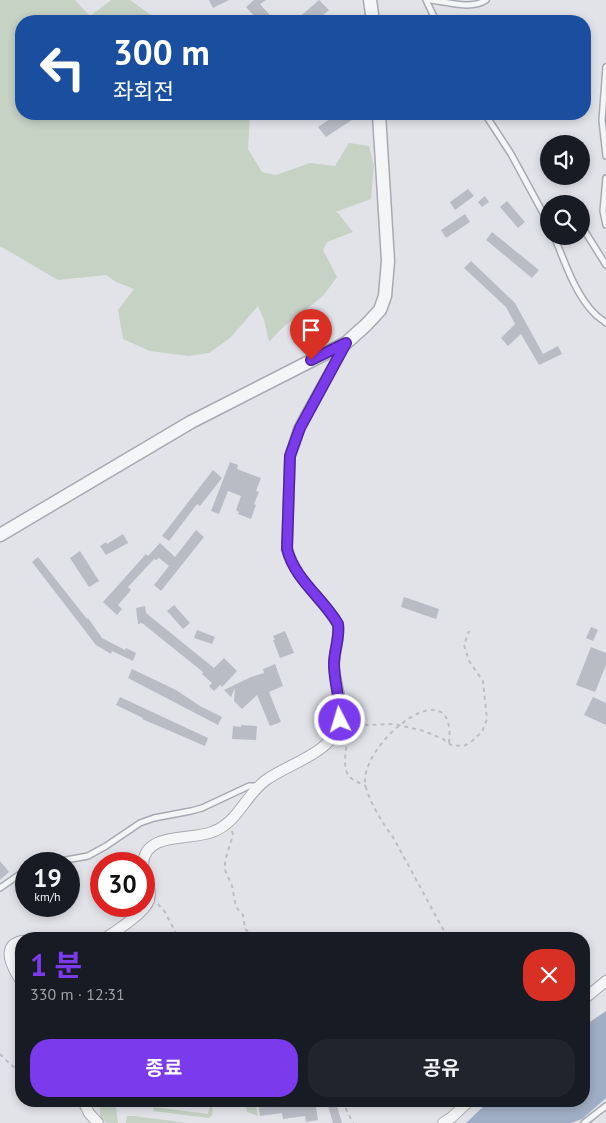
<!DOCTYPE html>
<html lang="ko">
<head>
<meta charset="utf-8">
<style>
	body { margin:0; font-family:"PT Sans","Noto Sans KR",sans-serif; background:#20242c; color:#f1f3f6; height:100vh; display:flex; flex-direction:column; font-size:19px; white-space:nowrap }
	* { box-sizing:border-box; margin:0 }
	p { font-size:16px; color:#9ea1a6 }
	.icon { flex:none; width:28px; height:28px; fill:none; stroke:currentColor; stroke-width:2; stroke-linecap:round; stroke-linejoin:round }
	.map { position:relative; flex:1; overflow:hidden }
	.drawer { position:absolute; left:15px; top:932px; width:575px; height:175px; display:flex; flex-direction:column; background:#171b24; border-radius:20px; box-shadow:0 2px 8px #0003 }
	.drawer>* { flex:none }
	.guide { position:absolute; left:15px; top:15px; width:576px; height:105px; border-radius:20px; box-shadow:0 2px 8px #0003; background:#1a4fa0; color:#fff; overflow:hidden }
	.buttons { position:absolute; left:540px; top:135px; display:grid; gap:10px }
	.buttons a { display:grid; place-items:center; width:50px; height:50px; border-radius:50%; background:#171b24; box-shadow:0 2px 8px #0003; font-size:25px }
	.speed { position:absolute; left:15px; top:852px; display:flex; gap:10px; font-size:25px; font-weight:700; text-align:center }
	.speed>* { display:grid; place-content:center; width:65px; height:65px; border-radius:50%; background:#171b24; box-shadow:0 2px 8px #0003; line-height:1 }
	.speed small { font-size:12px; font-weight:400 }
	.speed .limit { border:8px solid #d22; background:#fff; color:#111 }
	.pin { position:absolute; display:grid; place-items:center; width:42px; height:42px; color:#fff; margin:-51px -21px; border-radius:50% 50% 50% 0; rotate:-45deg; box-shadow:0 0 5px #0007 }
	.pin .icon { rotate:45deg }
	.me { position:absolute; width:55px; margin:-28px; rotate:355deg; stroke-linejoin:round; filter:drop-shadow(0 0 4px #0008) }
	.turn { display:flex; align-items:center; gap:18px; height:105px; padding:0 15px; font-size:22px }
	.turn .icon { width:65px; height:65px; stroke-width:2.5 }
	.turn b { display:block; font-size:35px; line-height:42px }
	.round { display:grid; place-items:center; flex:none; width:52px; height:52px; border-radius:20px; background:#20242c }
	.summary { display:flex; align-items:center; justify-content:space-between; height:85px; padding:0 15px }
	h1 { font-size:30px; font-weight:700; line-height:38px; color:#7c3aed }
	.cta { display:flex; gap:10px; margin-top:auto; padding:10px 15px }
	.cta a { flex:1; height:58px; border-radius:20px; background:#7c3aed; color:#fff; font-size:20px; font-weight:700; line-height:58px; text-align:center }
	.cta a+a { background:#20242c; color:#f1f3f6 }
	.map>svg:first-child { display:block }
	.green { fill:#c5d2c4 }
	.water { fill:#a0aec5 }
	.building { fill:#b9bcc5 }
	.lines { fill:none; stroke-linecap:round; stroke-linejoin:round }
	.service-casing { stroke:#a7aab3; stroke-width:8 }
	.minor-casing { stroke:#a7aab3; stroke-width:12 }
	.tertiary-casing { stroke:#a7aab3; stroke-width:15 }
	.path { stroke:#bcbec3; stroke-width:2; stroke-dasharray:4 4; stroke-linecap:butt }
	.service { stroke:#f4f5f7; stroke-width:5 }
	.minor { stroke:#f4f5f7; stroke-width:10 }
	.tertiary { stroke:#f4f5f7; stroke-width:12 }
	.route-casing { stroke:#51269a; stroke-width:12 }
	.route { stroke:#7c3aed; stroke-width:9 }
</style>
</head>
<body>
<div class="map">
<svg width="606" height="1123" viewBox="0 0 606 1123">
	<rect width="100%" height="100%" fill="#e2e3e9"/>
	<!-- green -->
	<g class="green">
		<polygon points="0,0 75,0 90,16 111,0 130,0 159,21 21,21 21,114 250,114 248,149 262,172 276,175 310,163 335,166 349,143 369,146 374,166 371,199 335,212 338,213 353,232 327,242 323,250 337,277 323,296 282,328 269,342 264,320 258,306 230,338 209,353 189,356 150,351 123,339 118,310 134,289 116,282 106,275 58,280 0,246"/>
		<polygon points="102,1101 115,1101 118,1123 107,1123 100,1118 100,1105"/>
		<polygon points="211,1101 213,1101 212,1115 209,1118 153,1111 154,1107 208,1114"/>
		<polygon points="245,1101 255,1101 258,1116 247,1112"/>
		<polygon points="127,1116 134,1116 188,1123 126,1123"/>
	</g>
	<!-- water -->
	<polygon class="water" points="606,1011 606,1098 582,1119 571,1123 466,1123 489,1101 584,1101 584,1026"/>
	<!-- building -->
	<g class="building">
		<polygon points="209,0 229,0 213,8"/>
		<polygon points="254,0 266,0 260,4 275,21 247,21 254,16 246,7"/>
		<polygon points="319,0 329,10 316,21 295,21"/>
		<polygon points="338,114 361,114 326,137 318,127"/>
		<polygon points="468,189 474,196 455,210 450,202"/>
		<polygon points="485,196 489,202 482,207 478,202"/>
		<polygon points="507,201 525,222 518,228 500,207"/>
		<polygon points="465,214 470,222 446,238 441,230"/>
		<polygon points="492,232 539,270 532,278 486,240"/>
		<polygon points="471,261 515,303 543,354 558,346 562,354 539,365 521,334 508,346 501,338 515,324 506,307 464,268"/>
		<polygon points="230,462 238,465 237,469 261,478 256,491 259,492 254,504 256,505 251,519 238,514 239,512 236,510 241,496 228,491 219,514 211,511"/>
		<polygon points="213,470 222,478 200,506 197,504 169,541 162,536"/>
		<polygon points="196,530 204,537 161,591 154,585 169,566 159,558 156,560 154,559 128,587 131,590 118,605 122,609 117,615 103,602 146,554 148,556 160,543 175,557"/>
		<polygon points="123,534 128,543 106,555 100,546 106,542 107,544"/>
		<polygon points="80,551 99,581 89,587 70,558"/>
		<polygon points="38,557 87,619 88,618 102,638 125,650 126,648 136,653 133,661 112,651 111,654 96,645 32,562"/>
		<polygon points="404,597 439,609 436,619 401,607"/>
		<polygon points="174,605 190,623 183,629 167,611"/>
		<polygon points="145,606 146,613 214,668 224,658 237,671 222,687 220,685 214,691 209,686 212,683 202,674 203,672 142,623 138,624 136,608"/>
		<polygon points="591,627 598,630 593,641 586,638"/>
		<polygon points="197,630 215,637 212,644 194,638"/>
		<polygon points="285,631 294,653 280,658 273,640 275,640 273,636"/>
		<polygon points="591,647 606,653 606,665 595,692 576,685"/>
		<polygon points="275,664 283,686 269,692 281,722 270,726 257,695 242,709 234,701 235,688 231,697 224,690 251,677 264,673 263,669"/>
		<polygon points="132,669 176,690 200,706 222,717 218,725 128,678"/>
		<polygon points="120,697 208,738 205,746 142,719 143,718 116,705"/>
		<polygon points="593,697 606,703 606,725 584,715"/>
		<polygon points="241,725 257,726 256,740 232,739 233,726 241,727"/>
		<polygon points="0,861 9,872 0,880"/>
		<polygon points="258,1101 315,1101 318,1120 306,1122 305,1116 283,1119 282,1113 260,1116"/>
		<polygon points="336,1103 342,1123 333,1123 328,1106"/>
	</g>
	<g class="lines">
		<!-- service casing -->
		<g class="service-casing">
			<g id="service">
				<polyline points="426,0 436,21"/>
				<path d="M431 0C447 2 472 10 486 0"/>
				<polyline points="606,67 602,120 606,156"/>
				<polyline points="485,114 511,154 549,224"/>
				<polyline points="606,178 603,211 606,225"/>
				<polyline points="581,225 606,265"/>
				<path d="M554 236C564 260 575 294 594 313 597 317 602 319 606 323"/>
				<polyline points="44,864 88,856 106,846 140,823 154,818 191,811 202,808 249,786 259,786"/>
				<polyline points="0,888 26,870"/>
				<polyline points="584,1123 606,1106"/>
			</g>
		</g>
		<!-- minor casing -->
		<g class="minor-casing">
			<g id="minor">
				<path d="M143 864C145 831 190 841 212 832 238 823 245 795 266 780 292 761 341 752 341 711 341 696 335 681 334 666 334 652 340 639 338 625 323 598 295 580 287 549L290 456 299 428 346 343"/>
				<path d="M104 939C116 931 145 913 149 900 152 890 146 879 144 869"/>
				<path d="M21 941C0 946 13 969 21 981"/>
				<polyline points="584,999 606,981"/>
				<polyline points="83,1101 89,1113 98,1123"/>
				<polyline points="443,1123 452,1117 469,1101"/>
			</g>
		</g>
		<!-- tertiary casing -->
		<g class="tertiary-casing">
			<g id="tertiary">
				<polyline points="370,0 373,21"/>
				<polyline points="0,535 191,422 346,343 366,325 380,310 385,296 388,261 379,114"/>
			</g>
		</g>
		<!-- path -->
		<g class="path">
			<polyline points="349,721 367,725 394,724 424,731 443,739 451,745 464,746 472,741 482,732 487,719 483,681 469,661 464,645 469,631"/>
			<path d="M351 723C349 735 340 766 349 776 353 781 360 783 366 786"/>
			<path d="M449 743C457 669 368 736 365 779 364 794 384 826 393 837L444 931 451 939"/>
			<polyline points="232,831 233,835 225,861 225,870 232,886 236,907 243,915 245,929 251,934 262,939"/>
			<polyline points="158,904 165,912 179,939"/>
			<polyline points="0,1054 11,1065 21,1071"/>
			<polyline points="342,1101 353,1123"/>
		</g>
		<!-- service -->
		<use href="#service" class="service"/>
		<!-- minor -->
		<use href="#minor" class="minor"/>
		<!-- tertiary -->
		<use href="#tertiary" class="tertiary"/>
	</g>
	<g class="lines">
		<!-- route casing -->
		<g class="route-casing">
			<path id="route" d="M311 360 346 343 300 428 290 456 287 549C295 580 323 598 338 624 340 638 334 650 334 664 334 683 341 701 340 720"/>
		</g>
		<!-- route -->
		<use href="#route" class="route"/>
	</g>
</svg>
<div class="buttons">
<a><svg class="icon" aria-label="sound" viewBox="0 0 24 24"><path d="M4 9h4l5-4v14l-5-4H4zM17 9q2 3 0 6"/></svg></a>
<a><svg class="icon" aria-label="search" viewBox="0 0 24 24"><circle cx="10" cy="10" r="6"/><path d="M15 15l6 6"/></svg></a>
</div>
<div class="speed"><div>19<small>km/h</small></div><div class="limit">30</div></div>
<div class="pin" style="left:311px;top:360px;background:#d93025"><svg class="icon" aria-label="arrive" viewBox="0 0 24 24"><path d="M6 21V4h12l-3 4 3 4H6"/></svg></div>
<svg class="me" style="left:340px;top:720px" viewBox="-20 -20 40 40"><circle r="17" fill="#7c3aed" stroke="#fff" stroke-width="3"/><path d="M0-11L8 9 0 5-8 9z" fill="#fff"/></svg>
<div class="guide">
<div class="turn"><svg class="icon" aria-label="left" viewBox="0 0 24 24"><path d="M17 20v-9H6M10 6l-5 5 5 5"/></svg><div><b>300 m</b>좌회전</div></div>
</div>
<section class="drawer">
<div class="summary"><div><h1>1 분</h1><p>330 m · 12:31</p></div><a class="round" style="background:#d93025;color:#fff"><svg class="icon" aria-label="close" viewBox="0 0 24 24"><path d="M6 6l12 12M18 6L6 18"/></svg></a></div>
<div class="cta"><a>종료</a><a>공유</a></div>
</section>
</div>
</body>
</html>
